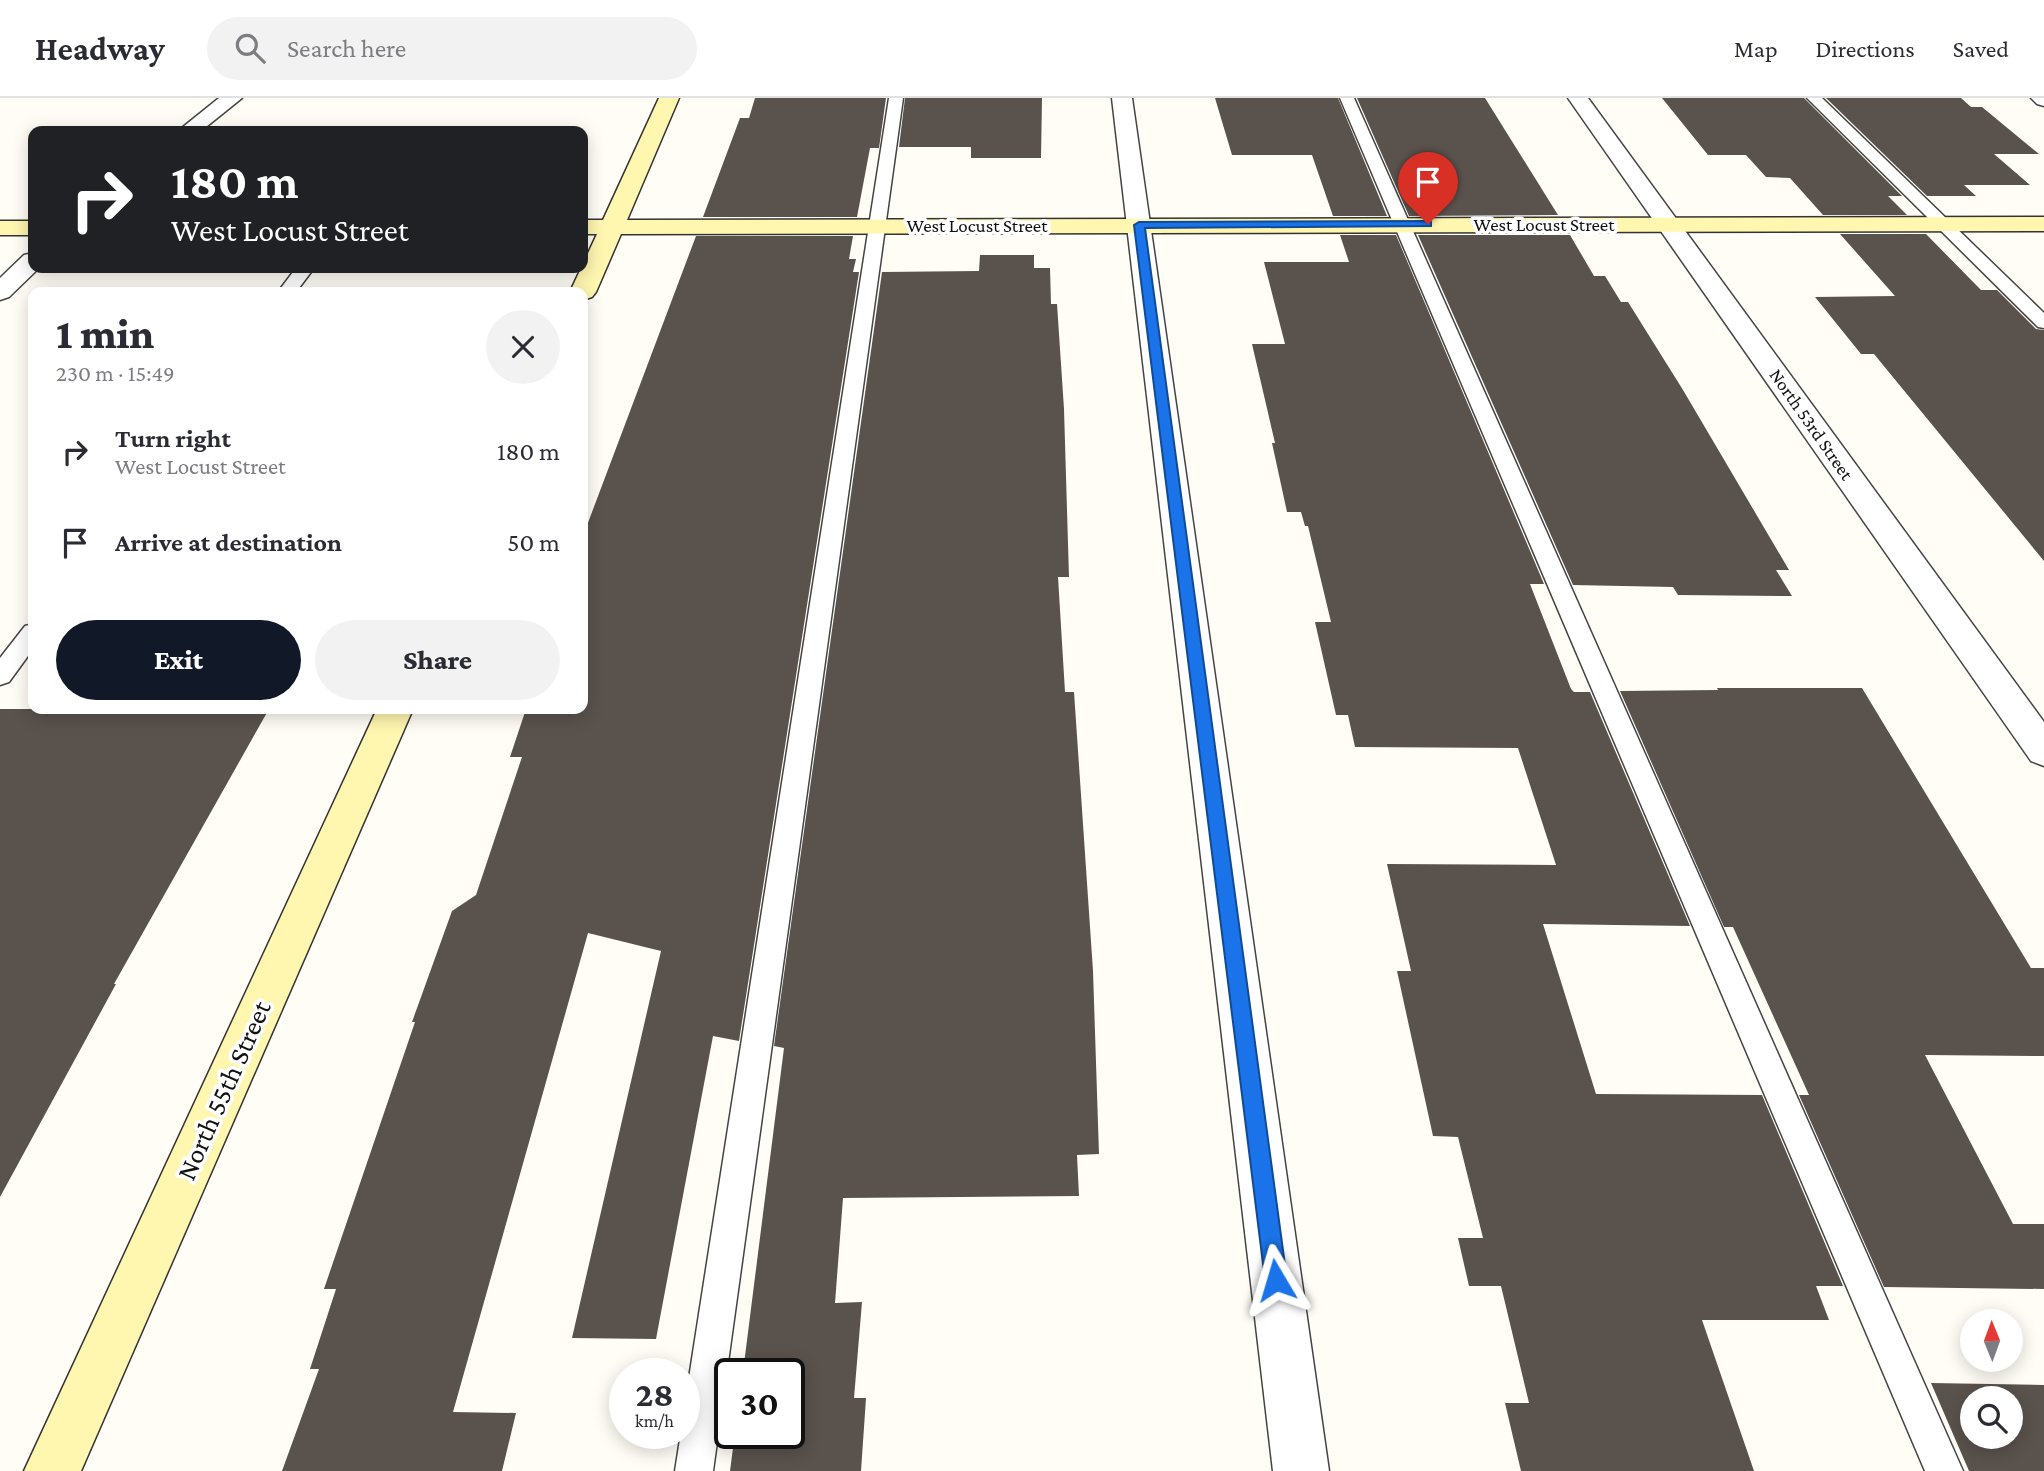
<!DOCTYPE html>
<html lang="en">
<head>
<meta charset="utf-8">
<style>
	body { margin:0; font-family:"Crimson Pro",serif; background:#f2f2f3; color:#2b2b33; height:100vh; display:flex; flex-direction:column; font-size:26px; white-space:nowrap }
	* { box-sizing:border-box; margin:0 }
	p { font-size:23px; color:#7c7c81 }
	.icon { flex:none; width:38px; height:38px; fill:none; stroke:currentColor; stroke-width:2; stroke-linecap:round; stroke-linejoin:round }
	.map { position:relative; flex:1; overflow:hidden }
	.side { position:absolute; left:28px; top:189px; width:560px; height:427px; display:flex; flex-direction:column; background:#fff; border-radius:14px; box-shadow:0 4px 18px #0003 }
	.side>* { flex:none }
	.top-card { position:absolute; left:28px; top:28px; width:560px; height:147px; border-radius:14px; box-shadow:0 4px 18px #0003; background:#202124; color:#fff; overflow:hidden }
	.needle { width:46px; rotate:359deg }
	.fabs { position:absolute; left:1960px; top:1211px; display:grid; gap:14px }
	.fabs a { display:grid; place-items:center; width:63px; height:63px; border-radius:50%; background:#fff; box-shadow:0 4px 18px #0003; font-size:35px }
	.speed { position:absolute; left:609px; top:1260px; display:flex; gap:14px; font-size:35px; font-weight:700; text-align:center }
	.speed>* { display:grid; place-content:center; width:91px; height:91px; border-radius:50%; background:#fff; box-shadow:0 4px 18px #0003; line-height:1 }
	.speed small { font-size:18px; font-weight:400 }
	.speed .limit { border:4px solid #111; border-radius:10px; background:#fff; color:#111 }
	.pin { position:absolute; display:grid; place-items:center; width:60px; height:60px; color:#fff; margin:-72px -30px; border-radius:50% 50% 50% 0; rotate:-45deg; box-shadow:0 0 7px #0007 }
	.pin .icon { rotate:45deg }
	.me { position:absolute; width:77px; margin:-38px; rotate:353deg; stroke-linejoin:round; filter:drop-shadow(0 0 5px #0008) }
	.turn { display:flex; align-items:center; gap:24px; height:147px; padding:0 28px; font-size:32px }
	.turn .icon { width:91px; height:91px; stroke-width:2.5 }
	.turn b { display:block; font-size:49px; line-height:60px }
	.round { display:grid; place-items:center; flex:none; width:74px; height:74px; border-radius:37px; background:#f2f2f3 }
	.headline { display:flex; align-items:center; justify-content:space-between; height:119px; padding:0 28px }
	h1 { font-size:42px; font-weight:800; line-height:52px }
	.cta { display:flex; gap:14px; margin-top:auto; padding:14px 28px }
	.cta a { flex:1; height:80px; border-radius:42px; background:#111827; color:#fff; font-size:28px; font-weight:800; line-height:80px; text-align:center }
	.cta a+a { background:#f2f2f3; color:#2b2b33 }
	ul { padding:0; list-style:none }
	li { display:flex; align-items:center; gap:21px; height:91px; padding:0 28px }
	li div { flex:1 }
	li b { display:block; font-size:26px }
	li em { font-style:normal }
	header { display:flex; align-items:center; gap:42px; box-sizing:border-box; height:98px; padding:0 35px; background:#fff; border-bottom:2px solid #e1e1e2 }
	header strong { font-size:33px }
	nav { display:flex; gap:38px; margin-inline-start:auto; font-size:24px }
	.search { width:490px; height:63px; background:#f2f2f3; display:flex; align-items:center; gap:18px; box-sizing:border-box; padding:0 24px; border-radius:38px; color:#7c7c81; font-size:26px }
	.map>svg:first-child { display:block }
	.building { fill:#5a524d; fill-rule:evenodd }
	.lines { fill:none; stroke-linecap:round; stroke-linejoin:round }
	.lane-casing { stroke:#444; stroke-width:3 }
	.street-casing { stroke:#444; stroke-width:3 }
	.secondary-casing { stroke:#333; stroke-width:3 }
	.lane { fill:#fff; fill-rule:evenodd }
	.street { fill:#fff; fill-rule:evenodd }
	.secondary { fill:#fff6b0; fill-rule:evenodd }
	.route { fill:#1a73e8; stroke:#114b97; stroke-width:2 }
	.labels { text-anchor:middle; stroke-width:7; stroke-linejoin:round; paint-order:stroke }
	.far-street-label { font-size:19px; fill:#111; stroke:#fff }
	.near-street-label { font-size:28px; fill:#111; stroke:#fff }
</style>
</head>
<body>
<header>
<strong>Headway</strong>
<div class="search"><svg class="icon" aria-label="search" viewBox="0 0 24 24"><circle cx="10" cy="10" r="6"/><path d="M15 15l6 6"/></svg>Search here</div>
<nav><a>Map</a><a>Directions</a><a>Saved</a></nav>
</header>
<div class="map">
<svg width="2044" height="1373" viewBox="0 0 2044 1373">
	<rect width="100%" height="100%" fill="#fffdf5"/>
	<!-- building -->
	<g class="building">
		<polygon points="755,0 886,0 879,50 870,50 857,119 703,119 740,20 749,20"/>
		<polygon points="905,0 1042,0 1041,60 971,60 971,49 899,49"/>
		<polygon points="1215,0 1338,0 1387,118 1333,118 1312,57 1232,57"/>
		<polygon points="1357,0 1485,0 1558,117 1409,118"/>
		<polygon points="1662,0 1804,0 1902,98 1888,98 1907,117 1823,117 1790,80 1766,79 1746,57 1708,57"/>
		<polygon points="1826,0 1961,0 1971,9 1982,9 2039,56 1994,56 2030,87 1964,87 1976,98 1927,98"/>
		<polygon points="1840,136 1926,136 1981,192 1997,192 2036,231 2044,232 2044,463 1874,256 1861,256 1815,199 1895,198"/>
		<polygon points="1340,137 1396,137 1544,486 1530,486 1571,591 1574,594 1590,594 1690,828 1543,826 1596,996 1762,997 1843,1188 1816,1188 1829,1222 1702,1222 1754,1373 1521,1373 1505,1305 1529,1305 1501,1188 1469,1188 1458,1140 1483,1140 1458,1039 1433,1038 1397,873 1411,873 1387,766 1556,767 1518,650 1355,649 1348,617 1336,617 1315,524 1331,524 1308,428 1305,428 1301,414 1287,414 1272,345 1275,345 1252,246 1285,246 1264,164 1349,164"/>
		<polygon points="1418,137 1570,137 1594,178 1605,178 1621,204 1628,204 1683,292 1789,472 1776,472 1792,498 1678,497 1673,489 1573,487"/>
		<polygon points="696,138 853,138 849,161 856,161 853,174 859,174 739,943 713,938 656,1241 572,1240 661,853 588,835 453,1314 516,1315 502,1373 282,1373 319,1271 310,1271 336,1191 324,1191 415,924 412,924 452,813 476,797 522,659 510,659 526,611 583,611 583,438"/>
		<polygon points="980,157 1034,157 1034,170 1050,170 1051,206 1057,206 1064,311 1069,479 1058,479 1065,594 1074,594 1093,873 1099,1056 1077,1057 1079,1098 843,1100 835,1205 862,1204 854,1300 866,1300 861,1373 730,1373 735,1335 789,1335 789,1276 743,1276 744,1266 784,950 774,948 882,174 979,173"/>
		<polygon points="1717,590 1862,590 2031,870 2044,870 2044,958 1925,957 2013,1126 2044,1126 2044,1191 1884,1189 1799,997 1809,997 1733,829 1724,829 1620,593 1718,592"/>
		<polygon points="0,611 269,611 114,886 116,886 0,1099"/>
		<path d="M1931 1285 2044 1287V1373H1969ZM1972 1300H2011V1339H1972Z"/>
	</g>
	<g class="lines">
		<!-- lane casing -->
		<g class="lane-casing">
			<g id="lane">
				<polygon points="889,0 903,0 713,1373 675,1373 681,1335 684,1335 684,1312"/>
				<polygon points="1340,0 1354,0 1963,1373 1925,1373"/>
				<polygon points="1807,0 1822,0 2044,215 2044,230 2038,229"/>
				<polygon points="296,170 314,170 296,194 278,194"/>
				<polygon points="33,526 33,551 9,584 0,587 0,560 25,528"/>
			</g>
		</g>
		<!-- street casing -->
		<g class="street-casing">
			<g id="street">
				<polygon points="219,0 242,0 201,33 178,33"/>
				<polygon points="1112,0 1132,0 1329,1373 1273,1373"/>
				<polygon points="1568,0 1588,0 2044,624 2044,668 2031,663"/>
				<polygon points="2031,0 2044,0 2044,8 2037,6"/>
				<polygon points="33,155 33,170 39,170 9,199 0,202 0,180 24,157"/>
			</g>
		</g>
		<!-- secondary casing -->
		<g class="secondary-casing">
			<g id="secondary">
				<polygon points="659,0 679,0 627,122 2044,119 2044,133 621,136 596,194 592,199 583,202 583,194 570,194 597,136 583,136 583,122 603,122"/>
				<rect x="0" y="123" width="33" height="14"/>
				<polygon points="377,611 413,611 81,1373 24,1373"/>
			</g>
		</g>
		<!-- lane -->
		<use href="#lane" class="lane"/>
		<!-- street -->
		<use href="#street" class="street"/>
		<!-- secondary -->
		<use href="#secondary" class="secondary"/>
	</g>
	<!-- route -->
	<polygon class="route" points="1428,123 1431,124 1431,128 1145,130 1287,1182 1283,1190 1276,1193 1268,1190 1265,1182 1134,127 1139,124"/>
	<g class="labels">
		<!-- far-street labels -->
		<g class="far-street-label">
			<text x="1544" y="133">West Locust Street</text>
			<text x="977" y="134">West Locust Street</text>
			<text transform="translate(1812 326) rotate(55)" y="7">North 53rd Street</text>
		</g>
		<!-- near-street labels -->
		<g class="near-street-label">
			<text transform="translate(223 992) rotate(-66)" y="10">North 55th Street</text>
		</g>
	</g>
</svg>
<div class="fabs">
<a><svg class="needle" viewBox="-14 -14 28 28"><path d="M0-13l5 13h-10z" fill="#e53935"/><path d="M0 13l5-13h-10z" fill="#7c7c81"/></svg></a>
<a><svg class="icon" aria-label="search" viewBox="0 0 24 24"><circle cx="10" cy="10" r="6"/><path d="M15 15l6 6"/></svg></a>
</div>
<div class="speed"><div>28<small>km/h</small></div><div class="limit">30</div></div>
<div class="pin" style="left:1428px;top:126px;background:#d93025"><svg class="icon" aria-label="arrive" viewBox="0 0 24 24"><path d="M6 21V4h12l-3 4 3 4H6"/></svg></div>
<svg class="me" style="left:1276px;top:1182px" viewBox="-20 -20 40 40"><path d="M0-17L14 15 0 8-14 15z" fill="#1a73e8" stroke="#fff" stroke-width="4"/></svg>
<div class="top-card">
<div class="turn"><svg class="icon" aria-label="right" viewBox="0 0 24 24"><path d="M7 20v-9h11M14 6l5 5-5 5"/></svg><div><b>180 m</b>West Locust Street</div></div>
</div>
<section class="side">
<div class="headline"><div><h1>1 min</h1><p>230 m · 15:49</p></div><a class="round"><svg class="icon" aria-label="close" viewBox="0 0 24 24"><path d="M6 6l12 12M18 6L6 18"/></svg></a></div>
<ul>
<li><svg class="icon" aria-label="right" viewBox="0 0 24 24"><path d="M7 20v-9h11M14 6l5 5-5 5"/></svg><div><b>Turn right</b><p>West Locust Street</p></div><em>180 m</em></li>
<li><svg class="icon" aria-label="arrive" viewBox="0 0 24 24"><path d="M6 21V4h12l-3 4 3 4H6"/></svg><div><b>Arrive at destination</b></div><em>50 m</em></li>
</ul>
<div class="cta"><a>Exit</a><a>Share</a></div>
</section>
</div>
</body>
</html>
